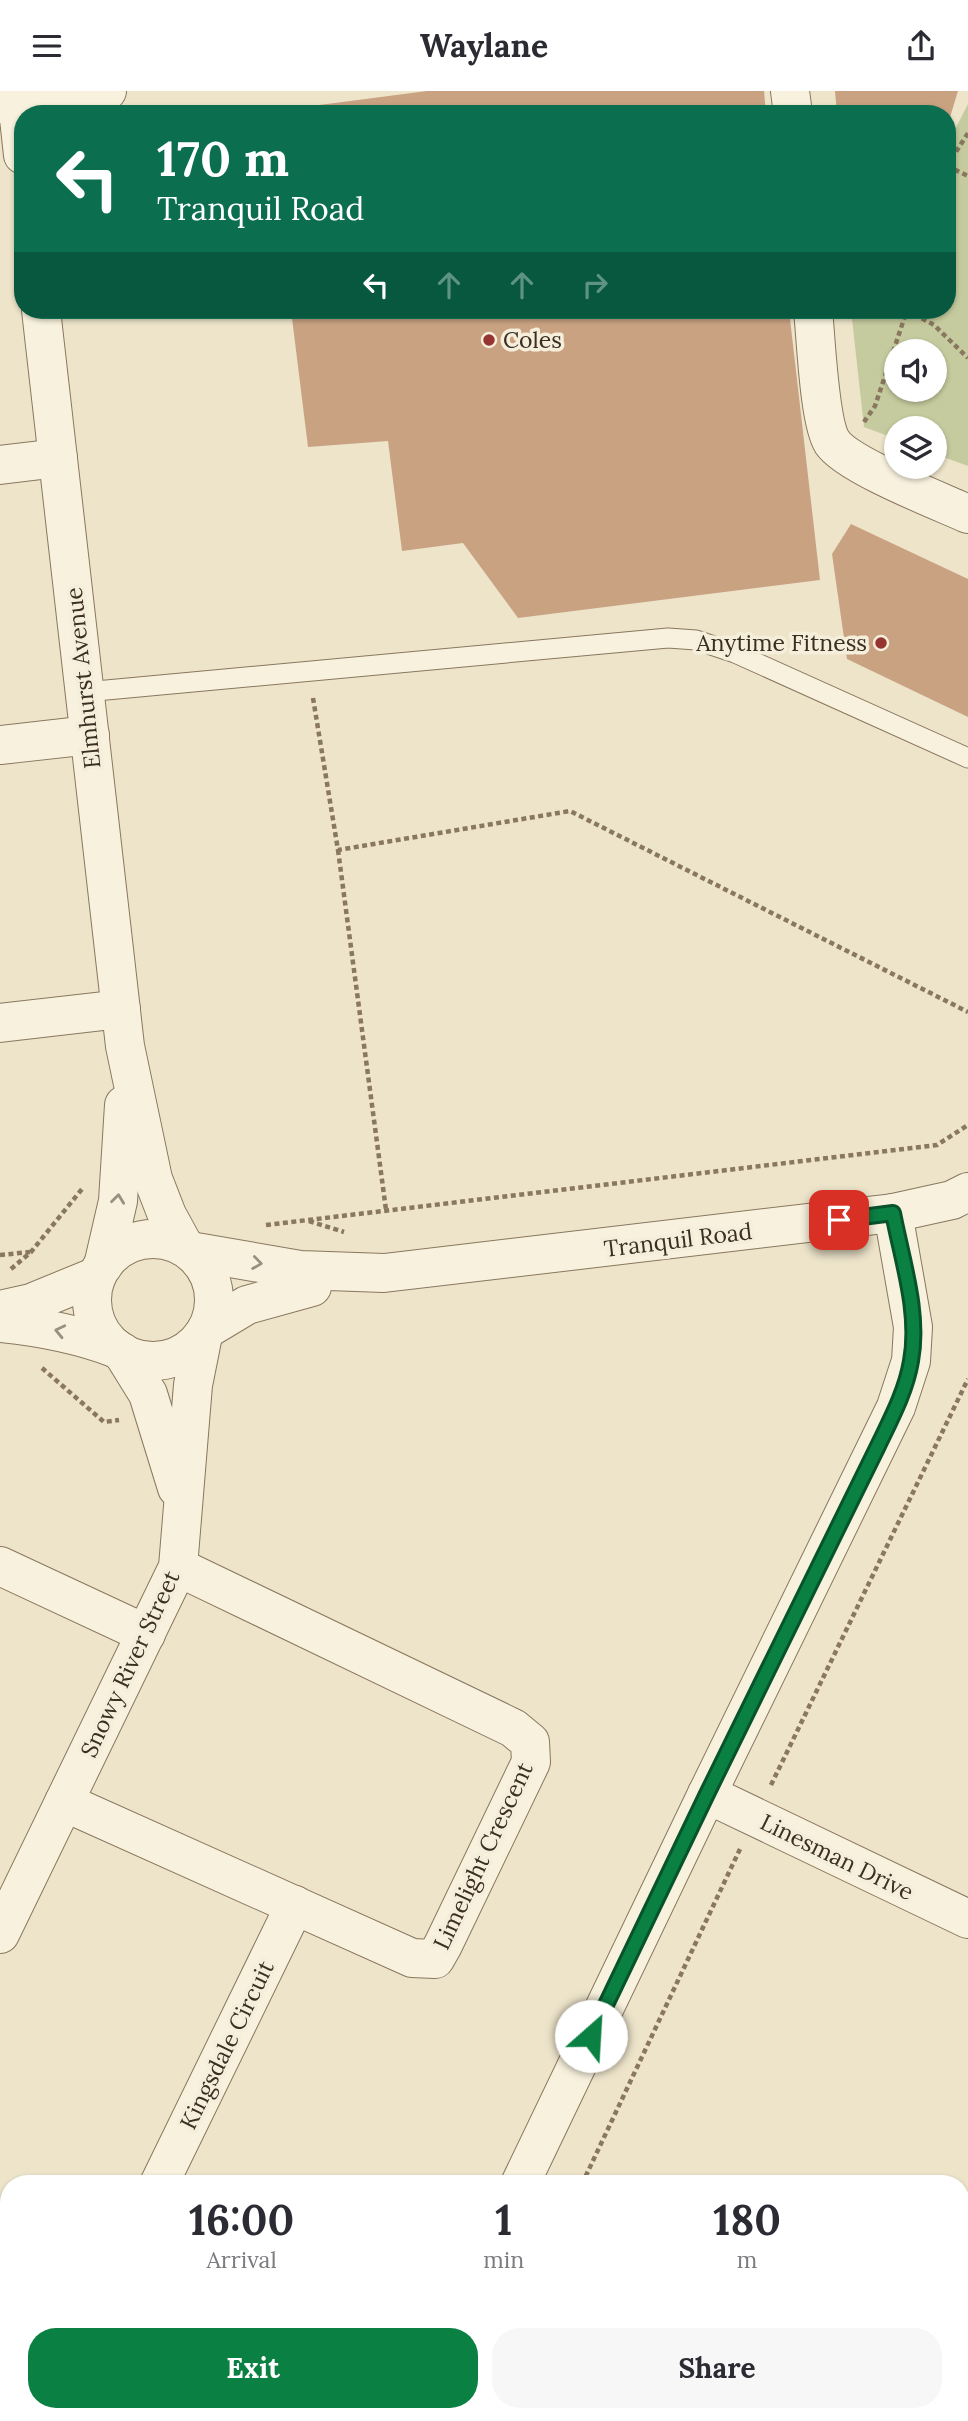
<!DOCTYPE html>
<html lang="en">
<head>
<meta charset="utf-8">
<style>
	body { margin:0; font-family:Lora,serif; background:#f7f7f7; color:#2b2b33; height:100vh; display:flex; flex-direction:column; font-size:26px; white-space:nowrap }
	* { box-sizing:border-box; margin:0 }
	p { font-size:23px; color:#7c7c81 }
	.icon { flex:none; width:38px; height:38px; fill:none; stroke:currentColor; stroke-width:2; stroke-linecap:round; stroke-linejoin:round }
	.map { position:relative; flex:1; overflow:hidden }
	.sheet { position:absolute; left:0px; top:2084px; width:970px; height:247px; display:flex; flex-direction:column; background:#fff; border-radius:28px 28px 0 0; box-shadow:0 2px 5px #0004 }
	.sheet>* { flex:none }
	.top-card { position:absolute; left:14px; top:14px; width:942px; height:214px; border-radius:28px; box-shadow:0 2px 5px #0004; background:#0b6e4f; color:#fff; overflow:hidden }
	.controls { position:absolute; left:884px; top:248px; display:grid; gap:14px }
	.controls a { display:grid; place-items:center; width:63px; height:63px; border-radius:50%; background:#fff; box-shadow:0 2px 5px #0004; font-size:35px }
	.pin { position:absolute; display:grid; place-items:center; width:60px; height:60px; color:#fff; margin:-30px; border-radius:14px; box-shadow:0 4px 10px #0006 }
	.me { position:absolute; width:77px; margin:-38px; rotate:26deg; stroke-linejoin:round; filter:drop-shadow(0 0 5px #0008) }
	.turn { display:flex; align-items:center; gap:24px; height:147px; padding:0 28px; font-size:32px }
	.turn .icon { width:91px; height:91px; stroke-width:2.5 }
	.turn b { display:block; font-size:49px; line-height:60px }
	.lanes { display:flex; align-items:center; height:66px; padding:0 28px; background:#0003; justify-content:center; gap:35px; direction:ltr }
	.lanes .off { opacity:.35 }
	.eta { display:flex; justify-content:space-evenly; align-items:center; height:119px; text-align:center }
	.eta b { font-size:42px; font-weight:800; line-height:49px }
	.action { display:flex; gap:14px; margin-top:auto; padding:14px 28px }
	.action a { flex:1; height:80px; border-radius:28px; background:#0b8043; color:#fff; font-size:28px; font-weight:800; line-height:80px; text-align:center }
	.action a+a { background:#f7f7f7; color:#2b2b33 }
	header { display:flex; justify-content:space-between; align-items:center; height:91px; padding:0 28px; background:#fff; font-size:32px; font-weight:800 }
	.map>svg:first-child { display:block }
	.green { fill:#c5cb9e; fill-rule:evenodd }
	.building { fill:#c9a282 }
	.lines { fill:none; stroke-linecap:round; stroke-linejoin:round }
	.service-casing { stroke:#89775f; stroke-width:21 }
	.minor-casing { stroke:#89775f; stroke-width:40 }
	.tertiary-casing { stroke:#89775f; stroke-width:40 }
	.path { stroke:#89775f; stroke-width:4.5; stroke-dasharray:5 3.5; stroke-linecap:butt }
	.service { stroke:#f8f1dd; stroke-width:19 }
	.minor { stroke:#f8f1dd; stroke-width:38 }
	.tertiary { stroke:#f8f1dd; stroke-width:38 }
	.oneway { stroke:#9a9080 }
	.route-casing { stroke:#07532c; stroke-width:18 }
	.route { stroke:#0b8043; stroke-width:12 }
	.poi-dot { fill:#963432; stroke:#f5eeda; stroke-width:2.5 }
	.labels { text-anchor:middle; stroke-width:7; stroke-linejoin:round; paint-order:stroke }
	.poi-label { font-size:23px; fill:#3b2e22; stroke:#f5eeda; text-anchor:start }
	.street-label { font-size:23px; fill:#3b2e22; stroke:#f5eeda }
</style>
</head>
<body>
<header><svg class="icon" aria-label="menu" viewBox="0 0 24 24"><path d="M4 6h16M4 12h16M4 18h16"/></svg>Waylane<svg class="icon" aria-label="share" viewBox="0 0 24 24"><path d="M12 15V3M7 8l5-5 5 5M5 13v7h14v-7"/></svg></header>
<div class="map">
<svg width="968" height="2330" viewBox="0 0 968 2330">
	<rect width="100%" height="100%" fill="#ede4ca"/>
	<!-- green -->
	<path class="green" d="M968 13V375L935 363 934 338H896V348L864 336 851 219H947V54ZM896 261H934V299H896Z"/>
	<!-- building -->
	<g class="building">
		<polygon points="427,0 764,0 766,23 251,23"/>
		<polygon points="835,0 958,0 947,36 947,23 837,23"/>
		<polygon points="291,219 789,219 820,489 518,527 463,452 402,460 388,350 308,356"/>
		<polygon points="851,433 968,488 968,626 847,568 832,463"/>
	</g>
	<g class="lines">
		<!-- service casing -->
		<g class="service-casing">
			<polyline id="service" points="85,601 668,547 696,549 735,562 968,667"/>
		</g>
		<!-- minor casing -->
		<g class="minor-casing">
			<g id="minor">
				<polyline points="790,0 793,23"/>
				<polyline points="0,13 107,0"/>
				<path d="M813 219C816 247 819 330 832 351 847 374 939 410 968 423"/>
				<polyline points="0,374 58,367"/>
				<polyline points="0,654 90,644"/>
				<polyline points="0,932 121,918"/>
				<polyline points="122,1261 148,1303 177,1397"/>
				<polyline points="0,1475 146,1543"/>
				<polyline points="707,1703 968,1828"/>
				<polyline points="64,1711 412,1867 435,1868 443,1854 531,1671 530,1651 513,1637 178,1476"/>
				<polyline points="0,1843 178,1476 193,1294 203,1244"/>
				<polyline points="159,2093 295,1814"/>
				<polyline points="520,2093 707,1703 896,1316 911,1270 913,1236 893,1122"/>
				<polyline points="0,2281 9,2285"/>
				<polyline points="961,2301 968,2305"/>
				<polyline points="44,2330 48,2322"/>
				<polyline points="409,2330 413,2322"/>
				<polyline points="892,2330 896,2322"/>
			</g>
		</g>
		<!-- tertiary casing -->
		<g class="tertiary-casing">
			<g id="tertiary">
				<polyline points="16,0 23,64"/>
				<polyline points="41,219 125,955 153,1088 167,1124 184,1155"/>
				<circle cx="153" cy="1209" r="61"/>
				<polyline points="190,1160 300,1179 384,1182 893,1122 952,1109 968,1101"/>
				<polyline points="103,1175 118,1110 124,1014"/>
				<polyline points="0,1219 31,1212 97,1185"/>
				<path d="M0 1232C41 1236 78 1243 117 1258"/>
				<polyline points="207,1238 247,1214 312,1196"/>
			</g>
		</g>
		<!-- path -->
		<g class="path">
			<polyline points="947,75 968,42"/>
			<polyline points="947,75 968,85"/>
			<polyline points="907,219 934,234 968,267"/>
			<polyline points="864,331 875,315 907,219"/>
			<polyline points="313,607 338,759 570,720 968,921"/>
			<polyline points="338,759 386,1119"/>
			<polyline points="309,1130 344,1141"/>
			<polyline points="266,1134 937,1054 968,1034"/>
			<polyline points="0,1164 30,1161"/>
			<polyline points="11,1178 31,1161 82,1098"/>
			<polyline points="42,1277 104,1331 119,1329"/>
			<polyline points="771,1694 968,1288"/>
			<polyline points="582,2093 740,1758"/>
			<polyline points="468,2330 472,2322"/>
		</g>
		<!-- service -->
		<use href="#service" class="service"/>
		<!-- minor -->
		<use href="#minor" class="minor"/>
		<!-- tertiary -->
		<use href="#tertiary" class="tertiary"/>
	</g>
	<!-- one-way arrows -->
	<defs><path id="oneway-chevron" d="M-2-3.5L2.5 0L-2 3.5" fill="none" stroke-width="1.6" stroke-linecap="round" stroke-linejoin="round" transform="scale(1.75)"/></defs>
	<g class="oneway">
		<use href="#oneway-chevron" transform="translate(118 1108) rotate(-83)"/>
		<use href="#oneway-chevron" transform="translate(257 1172) rotate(8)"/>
		<use href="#oneway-chevron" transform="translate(60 1240) rotate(-167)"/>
	</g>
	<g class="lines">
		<!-- route casing -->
		<g class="route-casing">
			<path id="route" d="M591 1945 707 1703 878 1355C891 1328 906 1300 911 1270 920 1222 902 1169 893 1122L839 1129"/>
		</g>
		<!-- route -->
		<use href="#route" class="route"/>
	</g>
	<!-- markers -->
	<g class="poi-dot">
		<circle cx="489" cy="249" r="7"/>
		<circle cx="881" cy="552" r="7"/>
	</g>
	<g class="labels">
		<!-- poi labels -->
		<g class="poi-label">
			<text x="503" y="257">Coles</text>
			<text x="867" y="560" text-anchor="end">Anytime Fitness</text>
		</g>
		<!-- street labels -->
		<g class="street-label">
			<text transform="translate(83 587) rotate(-96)" y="8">Elmhurst Avenue</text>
			<text transform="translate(678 1149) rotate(-7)" y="8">Tranquil Road</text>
			<text transform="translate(130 1573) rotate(-65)" y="8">Snowy River Street</text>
			<text transform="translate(483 1765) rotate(-65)" y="8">Limelight Crescent</text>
			<text transform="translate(837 1766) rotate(26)" y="8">Linesman Drive</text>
			<text transform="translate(227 1954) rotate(-64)" y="8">Kingsdale Circuit</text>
		</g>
	</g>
</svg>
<div class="controls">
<a><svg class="icon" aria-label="sound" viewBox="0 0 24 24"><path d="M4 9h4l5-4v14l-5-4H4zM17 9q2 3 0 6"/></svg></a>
<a><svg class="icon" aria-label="layers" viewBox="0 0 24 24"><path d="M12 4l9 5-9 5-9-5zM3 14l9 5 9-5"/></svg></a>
</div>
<div class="pin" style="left:839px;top:1129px;background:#d93025"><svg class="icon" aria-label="arrive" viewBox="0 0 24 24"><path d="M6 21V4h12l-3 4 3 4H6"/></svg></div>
<svg class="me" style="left:591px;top:1945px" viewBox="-20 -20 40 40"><circle r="19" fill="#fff"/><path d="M0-13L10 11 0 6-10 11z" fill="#0b8043"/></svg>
<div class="top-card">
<div class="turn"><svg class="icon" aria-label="left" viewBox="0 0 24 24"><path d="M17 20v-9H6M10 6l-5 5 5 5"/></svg><div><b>170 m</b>Tranquil Road</div></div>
<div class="lanes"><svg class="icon" aria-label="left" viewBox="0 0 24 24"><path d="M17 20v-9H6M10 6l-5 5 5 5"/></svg><svg class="icon off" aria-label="ahead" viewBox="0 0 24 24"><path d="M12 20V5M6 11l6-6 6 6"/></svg><svg class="icon off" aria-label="ahead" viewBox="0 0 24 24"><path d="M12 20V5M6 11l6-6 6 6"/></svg><svg class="icon off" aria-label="right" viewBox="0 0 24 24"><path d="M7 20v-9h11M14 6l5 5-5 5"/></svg></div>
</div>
<section class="sheet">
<div class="eta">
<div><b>16:00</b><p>Arrival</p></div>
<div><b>1</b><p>min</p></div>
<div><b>180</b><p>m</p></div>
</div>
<div class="action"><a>Exit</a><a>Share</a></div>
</section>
</div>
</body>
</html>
